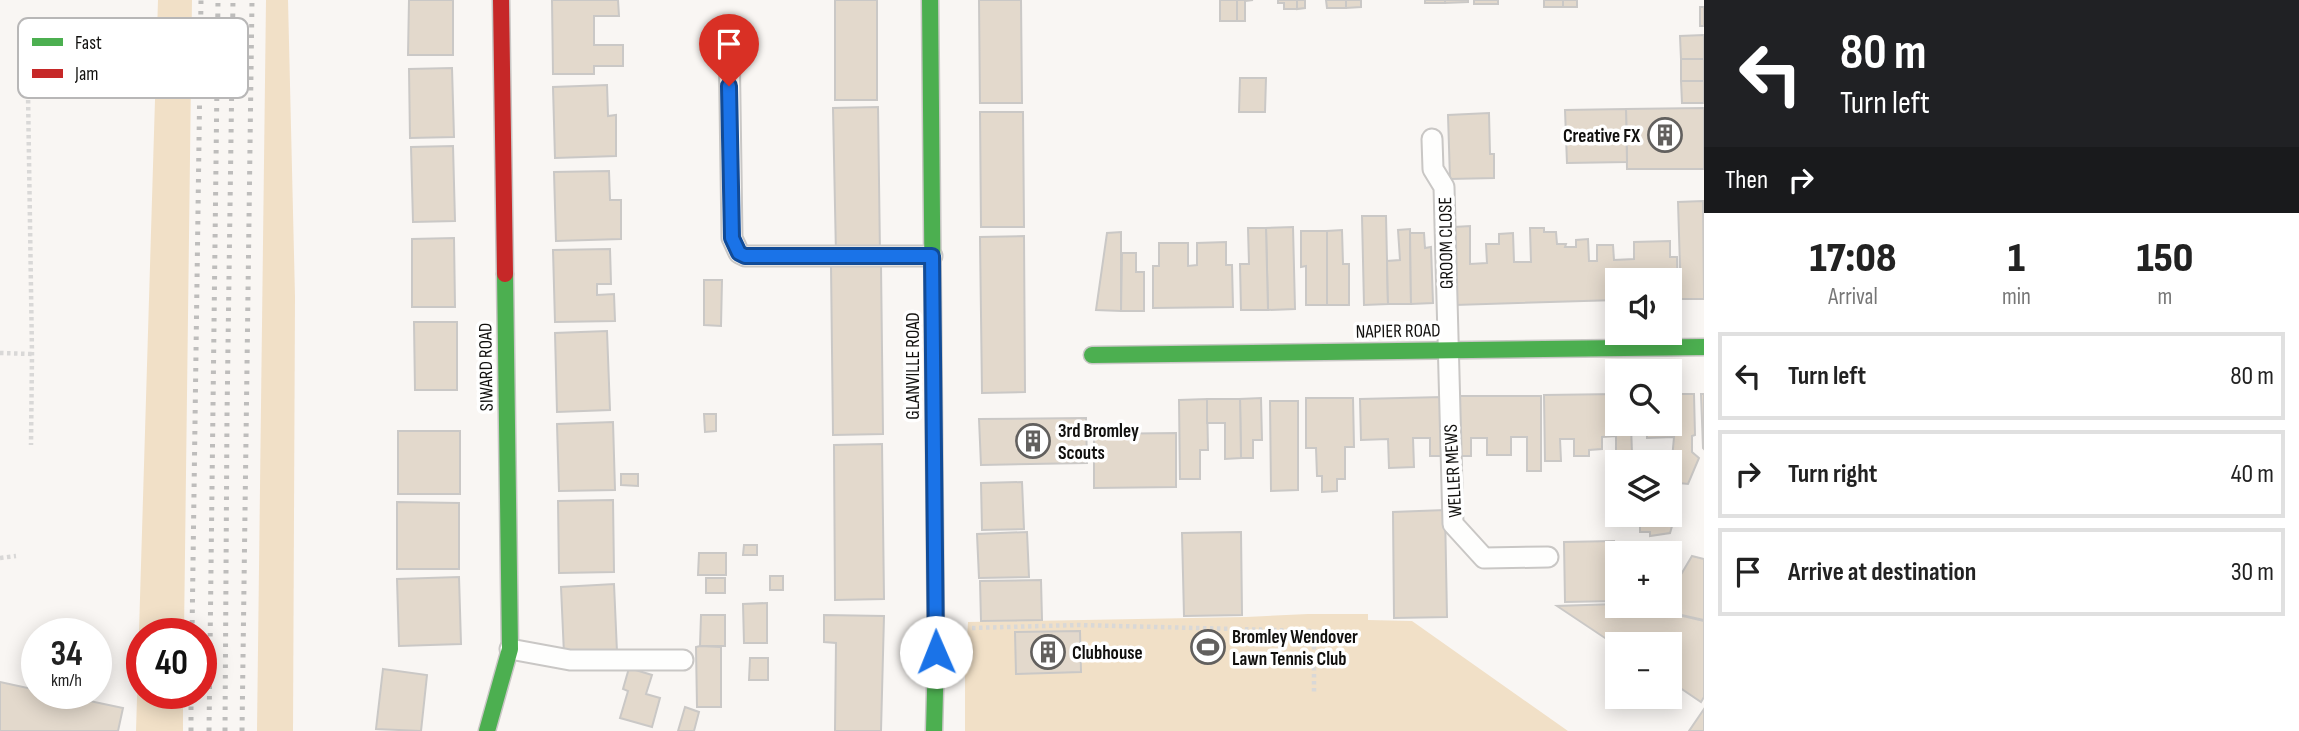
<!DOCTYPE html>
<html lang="en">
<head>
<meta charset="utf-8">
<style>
	body { margin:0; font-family:"Sofia Sans Condensed",sans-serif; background:#f2f2f2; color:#222; height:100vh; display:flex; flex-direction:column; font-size:26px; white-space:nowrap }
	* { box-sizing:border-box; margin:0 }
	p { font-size:23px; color:#767676 }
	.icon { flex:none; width:38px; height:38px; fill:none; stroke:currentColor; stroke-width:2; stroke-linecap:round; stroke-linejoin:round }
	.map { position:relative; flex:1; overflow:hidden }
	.side { display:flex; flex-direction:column; background:#fff; width:595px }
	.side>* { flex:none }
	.banner { background:#202124; color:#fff; overflow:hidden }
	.buttons { position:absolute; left:1605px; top:268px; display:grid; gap:14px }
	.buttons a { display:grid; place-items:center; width:77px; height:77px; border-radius:0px; background:#fff; box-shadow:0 4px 18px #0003; font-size:35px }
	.speed { position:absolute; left:21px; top:618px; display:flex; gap:14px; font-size:35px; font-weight:700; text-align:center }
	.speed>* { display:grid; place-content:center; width:91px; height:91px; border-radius:50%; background:#fff; box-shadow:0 4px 18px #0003; line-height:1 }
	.speed small { font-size:18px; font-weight:400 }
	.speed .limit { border:10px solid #d22; background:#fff; color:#111 }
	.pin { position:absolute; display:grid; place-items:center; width:60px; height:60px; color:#fff; margin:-72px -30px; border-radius:50% 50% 50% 0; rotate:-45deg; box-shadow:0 0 7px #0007 }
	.pin .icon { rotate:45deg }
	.me { position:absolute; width:77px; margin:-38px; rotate:359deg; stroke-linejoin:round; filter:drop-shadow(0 0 5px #0008) }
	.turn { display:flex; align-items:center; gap:24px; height:147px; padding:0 21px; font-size:32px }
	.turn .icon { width:91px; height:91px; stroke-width:2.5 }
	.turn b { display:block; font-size:49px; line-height:60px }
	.then { display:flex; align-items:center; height:66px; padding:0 21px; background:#0003; gap:14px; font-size:26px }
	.eta { display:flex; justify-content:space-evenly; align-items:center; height:119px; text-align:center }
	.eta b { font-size:42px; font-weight:800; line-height:49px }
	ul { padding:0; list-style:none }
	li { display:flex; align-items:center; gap:21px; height:88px; margin:0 14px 10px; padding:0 7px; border:4px solid #e0e0e0; border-radius:0px }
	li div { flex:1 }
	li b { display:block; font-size:26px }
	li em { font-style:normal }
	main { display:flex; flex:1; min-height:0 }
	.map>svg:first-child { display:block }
	.green { fill:#f1e0c7 }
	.building { fill:#e3d9cc; stroke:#cac8c6; stroke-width:2 }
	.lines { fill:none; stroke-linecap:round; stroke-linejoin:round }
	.lane-casing { stroke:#c9c7c5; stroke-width:23 }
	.fast-casing { stroke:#c9c7c5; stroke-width:19 }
	.jam-casing { stroke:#c9c7c5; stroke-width:19 }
	.path { stroke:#d9d8d7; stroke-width:4.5; stroke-dasharray:3.5 3.5; stroke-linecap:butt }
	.lane { stroke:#fefefd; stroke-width:19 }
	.fast { stroke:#4caf50; stroke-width:16 }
	.jam { stroke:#c62828; stroke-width:16 }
	.rail { stroke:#bebdbc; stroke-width:5; stroke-dasharray:3.5 7; stroke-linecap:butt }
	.route-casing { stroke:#114b97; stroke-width:18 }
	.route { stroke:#1a73e8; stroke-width:12 }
	.labels { text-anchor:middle; stroke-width:7; stroke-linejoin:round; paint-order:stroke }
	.poi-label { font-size:19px; font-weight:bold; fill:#11100e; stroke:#fff; text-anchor:start }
	.street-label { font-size:19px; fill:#11100e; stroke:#fff }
	.key { fill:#fff; stroke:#b8b7b7; stroke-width:2 }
	.key-label { font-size:19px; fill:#11100e }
</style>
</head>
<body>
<main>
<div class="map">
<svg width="1704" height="731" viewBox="0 0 1704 731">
	<rect width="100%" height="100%" fill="#f9f6f3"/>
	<!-- green -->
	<g class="green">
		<polygon points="158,0 192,0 184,633 142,634 142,693 183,693 183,731 136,731"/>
		<polygon points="266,0 288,0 295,297 293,731 257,731"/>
		<polygon points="1308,614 1368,614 1368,620 1412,621 1568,731 965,731 965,673 968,622 1246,617"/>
	</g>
	<!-- building -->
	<g class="building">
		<polygon points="409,0 453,0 453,55 408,55"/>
		<polygon points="552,0 618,0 619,16 594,16 594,45 623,45 623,66 594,66 594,74 553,74"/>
		<rect x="835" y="0" width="42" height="100"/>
		<polygon points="979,0 1021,0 1022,103 980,103"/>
		<rect x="1220" y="0" width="17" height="21"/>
		<polygon points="1237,0 1253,0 1245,1 1245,21 1237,21"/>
		<polygon points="1278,0 1297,0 1297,9 1284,9 1284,3 1278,3"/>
		<polygon points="1297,0 1305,0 1305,8 1297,9"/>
		<polygon points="1326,0 1346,0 1346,8 1327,8"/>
		<polygon points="1346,0 1361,0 1361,7 1346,8"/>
		<rect x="1425" y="0" width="20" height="3"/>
		<polygon points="1445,0 1468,0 1468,2 1445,3"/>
		<rect x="1474" y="0" width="24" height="4"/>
		<rect x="1544" y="0" width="19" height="7"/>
		<rect x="1563" y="0" width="14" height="7"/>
		<rect x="1700" y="7" width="4" height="19"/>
		<polygon points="1704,35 1704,59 1681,59 1680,36"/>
		<rect x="1681" y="59" width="23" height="22"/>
		<polygon points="452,68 454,137 410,138 409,69"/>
		<polygon points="1240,78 1266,78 1265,112 1239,112"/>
		<polygon points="1681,81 1704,81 1704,103 1682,103"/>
		<polygon points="607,85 608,116 616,115 616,156 555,158 553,87"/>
		<polygon points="878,107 880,255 836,255 833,108"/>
		<polygon points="1704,108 1704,169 1627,169 1626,109"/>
		<polygon points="1626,109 1627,162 1567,163 1565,110"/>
		<polygon points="980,112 1023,112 1024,227 981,227"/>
		<polygon points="1489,113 1490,154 1494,154 1494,178 1450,179 1448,115"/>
		<polygon points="453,146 455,221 413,222 411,147"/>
		<polygon points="609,171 610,200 621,200 621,239 556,241 554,172"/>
		<polygon points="1703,201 1704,299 1681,299 1678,202"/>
		<polygon points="1362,216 1386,216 1388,304 1364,305"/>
		<polygon points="1470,226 1470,264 1487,263 1486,244 1499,244 1499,234 1513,233 1514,262 1531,262 1530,228 1544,228 1544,232 1556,232 1557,244 1566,244 1565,247 1576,247 1576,240 1588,239 1589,261 1597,261 1597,245 1613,245 1614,260 1634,259 1634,242 1670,241 1670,257 1677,257 1678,299 1670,299 1670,280 1617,280 1617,300 1455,305 1454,227"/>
		<polygon points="1293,227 1295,309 1268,310 1266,228"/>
		<polygon points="1248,228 1266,228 1268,310 1241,310 1240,264 1249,264"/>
		<polygon points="1410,229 1411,304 1388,304 1387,261 1400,260 1398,230"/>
		<polygon points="1342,230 1343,264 1349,264 1349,305 1327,305 1327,231"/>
		<polygon points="1301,231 1327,231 1327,305 1306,305 1306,266 1301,267"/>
		<polygon points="1121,232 1121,311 1096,310 1107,233"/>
		<polygon points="1410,233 1424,233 1425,248 1431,247 1433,303 1411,304"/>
		<polygon points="1024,236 1025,392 982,393 980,237"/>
		<polygon points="454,238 455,307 412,307 412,239"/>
		<polygon points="1226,242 1226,265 1232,265 1233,307 1153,308 1153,266 1159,266 1159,243 1188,243 1188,266 1197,265 1197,243"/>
		<polygon points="610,249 611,284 597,284 597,295 614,294 615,321 555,322 553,250"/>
		<polygon points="1122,253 1136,253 1136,272 1144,272 1144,311 1121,311"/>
		<polygon points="831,265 881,265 883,434 833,435"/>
		<polygon points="704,280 722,280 721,326 704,325"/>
		<polygon points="414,322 457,322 457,390 415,390"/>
		<polygon points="607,331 610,410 557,412 555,333"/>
		<polygon points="1617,394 1617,424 1631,424 1632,454 1616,455 1616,436 1602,437 1602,449 1589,450 1589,456 1574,456 1574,439 1560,439 1561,461 1545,461 1544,395"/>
		<polygon points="1670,394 1694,394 1695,435 1692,436 1692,452 1699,458 1688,484 1670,482 1674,437 1647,438 1647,424 1670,424"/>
		<polygon points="1701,394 1704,394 1704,449 1703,448"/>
		<polygon points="1457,396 1541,396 1541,471 1527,471 1527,437 1511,437 1511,455 1487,455 1487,438 1471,438 1471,456 1457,456"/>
		<polygon points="1442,397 1444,456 1430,456 1430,438 1413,438 1414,467 1389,468 1388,439 1361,440 1360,399"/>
		<polygon points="1261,398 1262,440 1253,440 1253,458 1241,458 1240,399"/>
		<polygon points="1306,398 1353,398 1354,447 1345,447 1345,479 1337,479 1337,491 1322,492 1322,476 1317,476 1316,448 1306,448"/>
		<polygon points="1207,399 1208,450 1200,450 1200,479 1180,479 1179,400"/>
		<polygon points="1207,399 1240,399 1241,458 1225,459 1225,423 1207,423"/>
		<polygon points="1270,401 1298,401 1298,490 1271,491"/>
		<polygon points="704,414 716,414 716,431 705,432"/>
		<polygon points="1086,418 1087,463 981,465 979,419"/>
		<polygon points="613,422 615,490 559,491 557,424"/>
		<rect x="398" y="431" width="62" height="63"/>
		<polygon points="1176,433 1176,487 1094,488 1094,434"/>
		<polygon points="882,444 884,599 835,600 834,445"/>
		<polygon points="621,474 638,474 638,486 621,485"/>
		<polygon points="1022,482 1024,529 982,530 981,483"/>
		<polygon points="613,500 614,572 559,573 558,501"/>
		<polygon points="1670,501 1679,502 1670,533 1650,536 1650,532 1640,532 1640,514 1670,514"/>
		<polygon points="397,502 459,503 459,569 397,569"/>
		<polygon points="1445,510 1447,617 1394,618 1393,512"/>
		<polygon points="1027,532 1029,577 979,578 977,534"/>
		<polygon points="1241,532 1242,615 1184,616 1182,533"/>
		<polygon points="1614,541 1615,601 1565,602 1564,542"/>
		<polygon points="744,545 757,545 757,555 743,555"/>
		<polygon points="699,553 726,553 726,575 698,575"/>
		<polygon points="1692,556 1704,559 1704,620 1659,610 1662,606 1670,606 1670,593"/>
		<rect x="770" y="576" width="13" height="14"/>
		<polygon points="459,577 461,644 399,646 397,579"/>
		<rect x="706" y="578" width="19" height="15"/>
		<polygon points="1041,580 1042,620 981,621 980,581"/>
		<polygon points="614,584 617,652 564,654 561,587"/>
		<polygon points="767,603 767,643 744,643 743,604"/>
		<polygon points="1617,604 1660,606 1657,610 1704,621 1704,697 1701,702 1670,681 1670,644 1617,644 1617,646 1557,606"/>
		<polygon points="701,615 725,615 725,646 700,646"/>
		<polygon points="824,615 884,616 881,731 835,731 836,643 824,642"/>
		<polygon points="1080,631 1081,672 1016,674 1015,632"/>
		<polygon points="700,646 721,647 721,707 697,707 696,647"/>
		<polygon points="750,658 768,658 768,680 749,680"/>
		<polygon points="629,668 652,675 646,694 660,698 652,727 620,718 628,691 623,689"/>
		<polygon points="383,669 427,675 421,731 376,729"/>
		<polygon points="0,682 37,690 37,693 52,693 123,708 118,731 0,731"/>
		<polygon points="685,707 699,712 694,731 678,731"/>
		<polygon points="1704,709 1704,731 1689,731"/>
	</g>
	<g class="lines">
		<!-- lane casing -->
		<g class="lane-casing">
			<g id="lane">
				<polyline points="729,36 732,238 739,253 745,256 932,256"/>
				<polyline points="1432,139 1433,169 1444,187 1453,524 1484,558 1548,557"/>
				<polyline points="510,649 570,660 683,660"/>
			</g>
		</g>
		<!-- fast casing -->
		<g class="fast-casing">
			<g id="fast">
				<polyline points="930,0 936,652 934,731"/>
				<polyline points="1092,355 1704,347"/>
				<polyline points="487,731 510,649 505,274"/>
			</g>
		</g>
		<!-- jam casing -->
		<g class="jam-casing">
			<polyline id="jam" points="501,0 505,274"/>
		</g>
		<!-- path -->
		<g class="path">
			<polyline points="28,93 32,354 31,445"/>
			<polyline points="0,353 32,354"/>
			<polyline points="0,558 16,556"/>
			<polyline points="972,628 1078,625 1314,631 1314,693"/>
		</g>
		<!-- lane -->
		<use href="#lane" class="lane"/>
		<!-- fast -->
		<use href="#fast" class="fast"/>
		<!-- jam -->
		<use href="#jam" class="jam"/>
		<!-- rail -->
		<g class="rail">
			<polyline points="192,634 201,0"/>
			<polyline points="191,731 191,693"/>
			<polyline points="209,731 218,0"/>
			<polyline points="225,731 227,416 233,0"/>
			<polyline points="242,731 252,0"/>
		</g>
	</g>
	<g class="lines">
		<!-- route casing -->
		<g class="route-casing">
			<polyline id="route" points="729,86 732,238 739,253 745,256 932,256 936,652"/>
		</g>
		<!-- route -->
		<use href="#route" class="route"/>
	</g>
	<!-- icons -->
	<defs>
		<g id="building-ring" transform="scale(1.75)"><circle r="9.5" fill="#fff" stroke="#62605e" stroke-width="1.5"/><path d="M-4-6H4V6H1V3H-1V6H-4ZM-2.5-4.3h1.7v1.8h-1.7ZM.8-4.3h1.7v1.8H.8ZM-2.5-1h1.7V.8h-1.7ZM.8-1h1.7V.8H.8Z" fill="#62605e"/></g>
		<g id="stadium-ring" transform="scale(1.75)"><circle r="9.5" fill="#fff" stroke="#62605e" stroke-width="1.5"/><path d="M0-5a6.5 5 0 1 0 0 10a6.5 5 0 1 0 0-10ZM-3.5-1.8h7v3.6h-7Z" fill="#62605e"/></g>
	</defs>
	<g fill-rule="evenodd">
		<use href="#building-ring" x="1665" y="135"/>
		<use href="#building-ring" x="1033" y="441"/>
		<use href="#stadium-ring" x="1208" y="647"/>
		<use href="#building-ring" x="1048" y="652"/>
	</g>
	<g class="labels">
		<!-- poi labels -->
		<g class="poi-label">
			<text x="1640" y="142" text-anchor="end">Creative FX</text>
			<text x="1058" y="437">3rd Bromley<tspan x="1058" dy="22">Scouts</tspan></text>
			<text x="1232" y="643">Bromley Wendover<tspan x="1232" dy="22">Lawn Tennis Club</tspan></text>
			<text x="1072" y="659">Clubhouse</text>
		</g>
		<!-- street labels -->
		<g class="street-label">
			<text transform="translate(1445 243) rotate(-91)" y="7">GROOM CLOSE</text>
			<text transform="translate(1398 330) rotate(-1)" y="7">NAPIER ROAD</text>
			<text transform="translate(912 366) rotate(-90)" y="7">GLANVILLE ROAD</text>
			<text transform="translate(485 367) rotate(-91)" y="7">SIWARD ROAD</text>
			<text transform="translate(1452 471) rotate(-93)" y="7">WELLER MEWS</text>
		</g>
	</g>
	<!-- legend -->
	<rect x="18" y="18" width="230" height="80" rx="10" class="key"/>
	<rect x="32" y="38" width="31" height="8" fill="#4caf50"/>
	<rect x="32" y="69" width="31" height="9" fill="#c62828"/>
	<g class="key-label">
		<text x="75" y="49">Fast</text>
		<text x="75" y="80">Jam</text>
	</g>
</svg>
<div class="buttons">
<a><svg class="icon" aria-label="sound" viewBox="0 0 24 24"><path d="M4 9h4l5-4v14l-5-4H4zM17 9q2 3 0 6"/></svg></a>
<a><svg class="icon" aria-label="search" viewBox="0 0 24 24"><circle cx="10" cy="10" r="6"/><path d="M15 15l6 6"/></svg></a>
<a><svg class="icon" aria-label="layers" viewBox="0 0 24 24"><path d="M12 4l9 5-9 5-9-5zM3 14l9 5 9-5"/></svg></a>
<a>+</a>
<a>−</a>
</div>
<div class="speed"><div>34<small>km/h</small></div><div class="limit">40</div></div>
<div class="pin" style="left:729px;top:86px;background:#d93025"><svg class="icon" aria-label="arrive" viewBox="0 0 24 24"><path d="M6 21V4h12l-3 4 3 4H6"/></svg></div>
<svg class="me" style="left:936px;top:652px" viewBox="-20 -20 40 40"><circle r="19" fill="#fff"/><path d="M0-13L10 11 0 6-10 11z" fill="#1a73e8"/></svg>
</div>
<section class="side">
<div class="banner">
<div class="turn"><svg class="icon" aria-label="left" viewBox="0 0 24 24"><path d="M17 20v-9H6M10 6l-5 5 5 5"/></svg><div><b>80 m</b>Turn left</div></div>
<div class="then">Then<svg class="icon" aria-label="right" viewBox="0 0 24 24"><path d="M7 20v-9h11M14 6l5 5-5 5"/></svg></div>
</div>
<div class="eta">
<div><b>17:08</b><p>Arrival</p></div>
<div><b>1</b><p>min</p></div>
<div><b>150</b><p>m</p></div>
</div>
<ul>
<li><svg class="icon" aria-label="left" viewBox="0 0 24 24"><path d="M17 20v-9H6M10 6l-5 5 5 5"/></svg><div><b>Turn left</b></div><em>80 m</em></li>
<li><svg class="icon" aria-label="right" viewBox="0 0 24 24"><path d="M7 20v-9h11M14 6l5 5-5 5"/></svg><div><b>Turn right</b></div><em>40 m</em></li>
<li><svg class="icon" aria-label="arrive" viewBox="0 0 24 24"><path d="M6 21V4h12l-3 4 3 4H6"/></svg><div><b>Arrive at destination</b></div><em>30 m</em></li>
</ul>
</section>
</main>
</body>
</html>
